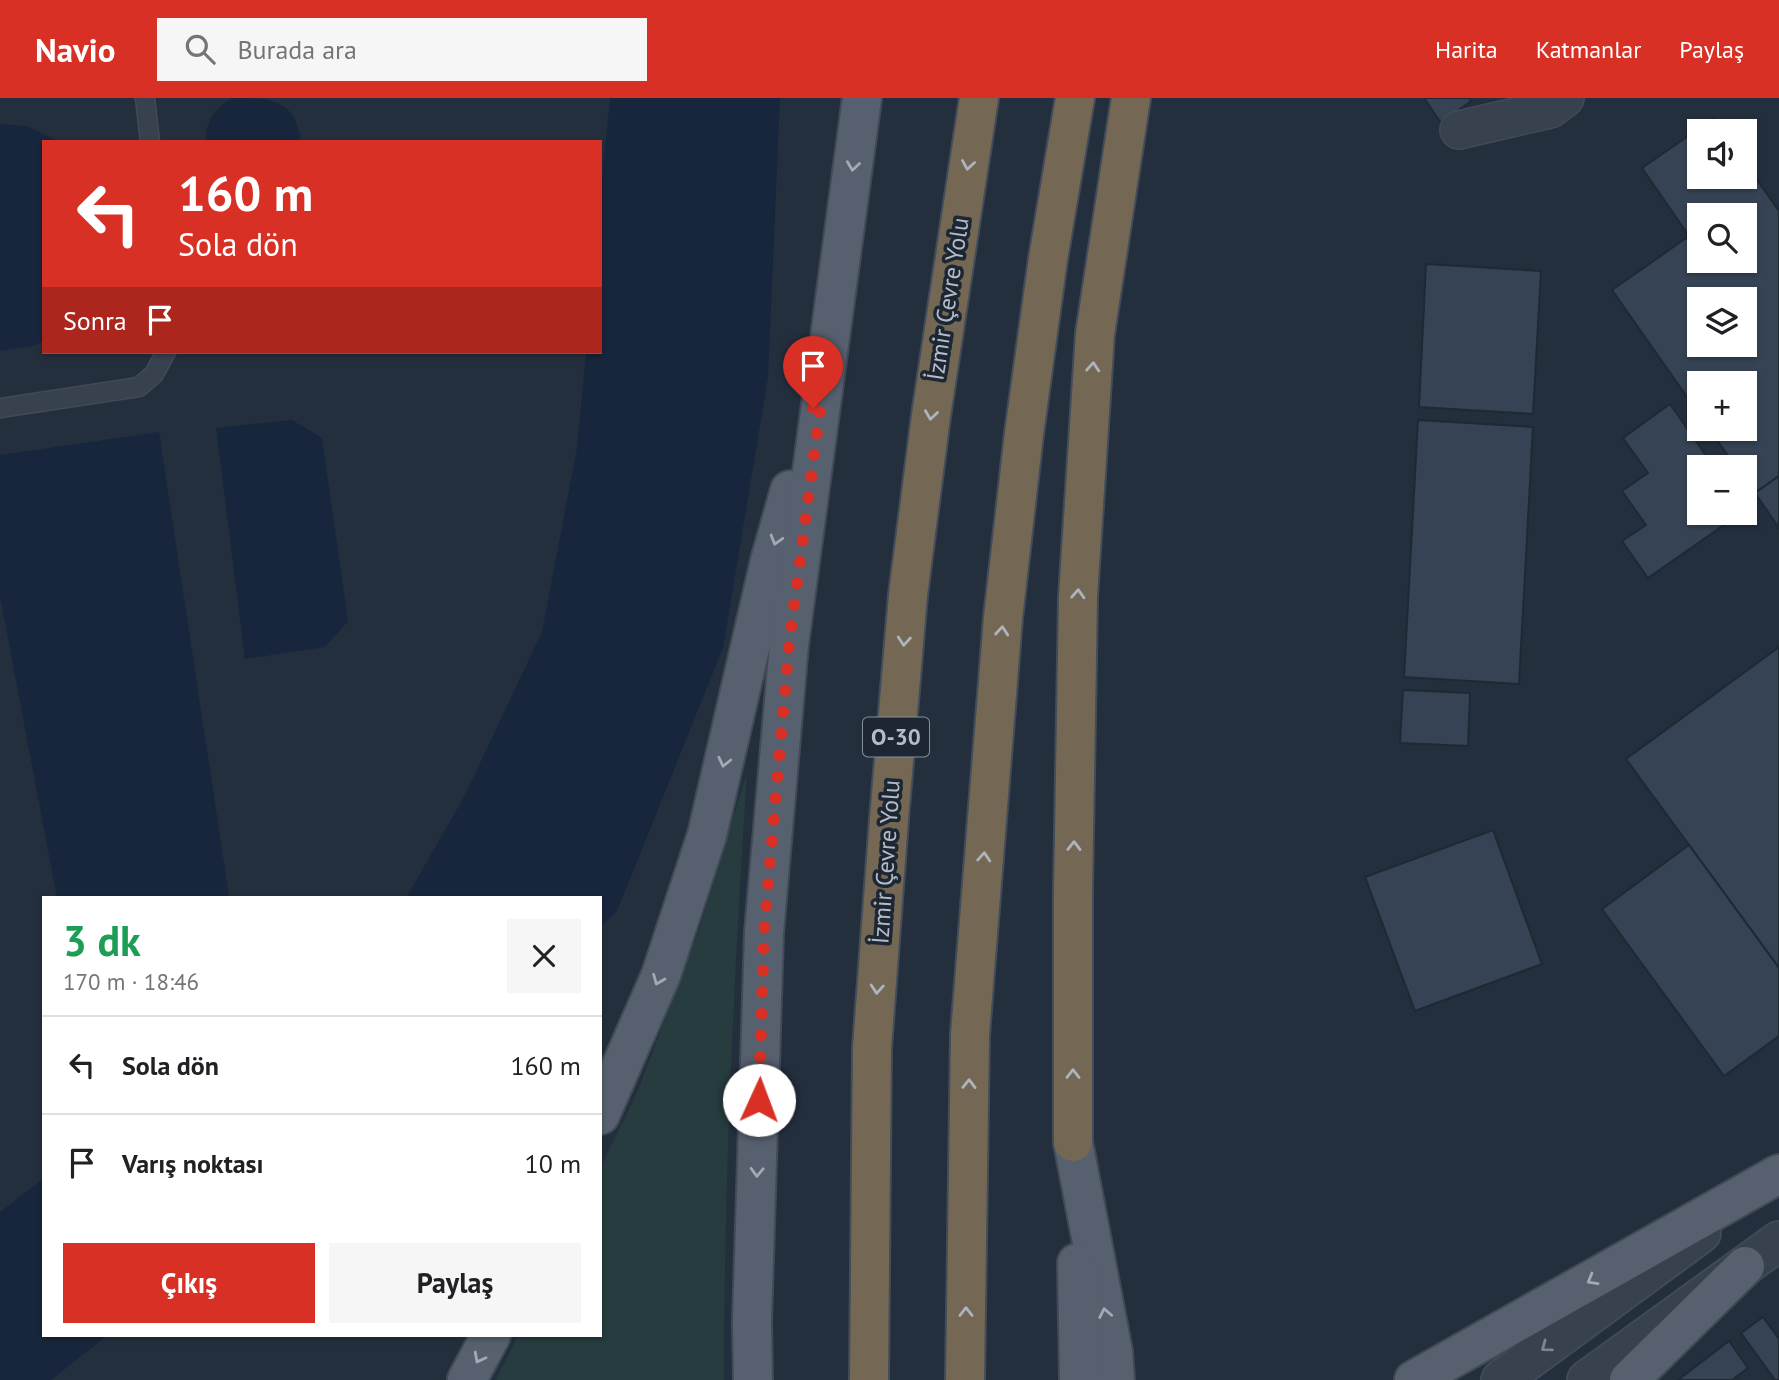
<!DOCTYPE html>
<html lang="tr">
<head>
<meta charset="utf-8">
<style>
	body { margin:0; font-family:"PT Sans",sans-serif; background:#f6f6f6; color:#202124; height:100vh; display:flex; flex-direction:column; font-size:26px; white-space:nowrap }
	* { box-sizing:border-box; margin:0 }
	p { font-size:23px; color:#757577 }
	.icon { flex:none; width:38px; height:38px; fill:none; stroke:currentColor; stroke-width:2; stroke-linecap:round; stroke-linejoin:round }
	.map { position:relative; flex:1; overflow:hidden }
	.drawer { position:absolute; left:42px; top:798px; width:560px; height:441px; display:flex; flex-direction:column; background:#fff; border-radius:0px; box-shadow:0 2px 5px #0004 }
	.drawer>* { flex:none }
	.top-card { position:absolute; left:42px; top:42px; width:560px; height:214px; border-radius:0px; box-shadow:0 2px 5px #0004; background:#d93025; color:#fff; overflow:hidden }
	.buttons { position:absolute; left:1687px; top:21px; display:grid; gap:14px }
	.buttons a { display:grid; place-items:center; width:70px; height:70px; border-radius:0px; background:#fff; box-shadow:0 2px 5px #0004; font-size:35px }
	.pin { position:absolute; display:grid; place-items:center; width:60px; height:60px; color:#fff; margin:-72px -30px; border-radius:50% 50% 50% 0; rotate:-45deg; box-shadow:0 0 7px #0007 }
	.pin .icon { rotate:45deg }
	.me { position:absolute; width:77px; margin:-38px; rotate:2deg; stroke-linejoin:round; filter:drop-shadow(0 0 5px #0008) }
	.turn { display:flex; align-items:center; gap:24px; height:147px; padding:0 21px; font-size:32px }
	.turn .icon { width:91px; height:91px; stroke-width:2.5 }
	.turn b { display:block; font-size:49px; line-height:60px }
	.then { display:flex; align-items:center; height:66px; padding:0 21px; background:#0003; gap:14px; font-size:26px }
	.round { display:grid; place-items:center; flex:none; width:74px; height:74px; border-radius:0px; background:#f6f6f6 }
	.head { display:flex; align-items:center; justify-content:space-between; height:119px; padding:0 21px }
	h1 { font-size:42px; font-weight:700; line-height:52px; color:#1e9e55 }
	.cta { display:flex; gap:14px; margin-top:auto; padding:14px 21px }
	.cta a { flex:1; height:80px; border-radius:0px; background:#d93025; color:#fff; font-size:28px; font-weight:700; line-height:80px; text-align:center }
	.cta a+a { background:#f6f6f6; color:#202124 }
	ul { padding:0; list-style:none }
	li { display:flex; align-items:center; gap:21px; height:98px; padding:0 21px; border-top:2px solid #e0e0e0 }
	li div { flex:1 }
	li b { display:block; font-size:26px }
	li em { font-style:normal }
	header { display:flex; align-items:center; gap:42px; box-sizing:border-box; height:98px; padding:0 35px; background:#d93025; color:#fff }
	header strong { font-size:33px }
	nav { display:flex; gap:38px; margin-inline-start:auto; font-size:24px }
	.search { width:490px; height:63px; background:#f6f6f6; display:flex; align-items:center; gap:18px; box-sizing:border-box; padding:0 24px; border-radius:0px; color:#757577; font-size:26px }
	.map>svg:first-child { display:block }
	.green { fill:#263c3f }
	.water { fill:#17263c }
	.building { fill:#364354; stroke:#1f2835; stroke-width:2; fill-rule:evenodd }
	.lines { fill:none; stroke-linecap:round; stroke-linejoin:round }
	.service-casing { stroke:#414a57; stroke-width:21 }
	.minor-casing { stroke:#414a57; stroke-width:40 }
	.tertiary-casing { stroke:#414a57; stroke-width:42 }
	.primary-casing { stroke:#414a57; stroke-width:42 }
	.motorway-casing { stroke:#434c59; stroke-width:42 }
	.service { stroke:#38414e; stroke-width:18 }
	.minor { stroke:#38414e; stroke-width:37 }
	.tertiary { stroke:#38414e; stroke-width:38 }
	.primary { stroke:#56606e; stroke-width:38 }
	.motorway { stroke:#746855; stroke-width:38 }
	.oneway { stroke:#aeb4bd }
	.oneway2 { stroke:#a1aab7 }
	.oneway3 { stroke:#7c8592 }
	.route { stroke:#d93025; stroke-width:12; stroke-dasharray:0 21.6 }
	.labels { text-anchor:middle; stroke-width:7; stroke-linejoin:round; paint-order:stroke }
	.shield { fill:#1d2633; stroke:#878f9c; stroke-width:2 }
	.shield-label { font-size:23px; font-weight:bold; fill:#b4bcc9 }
	.street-label { font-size:24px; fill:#b4bcc9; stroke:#1d2633 }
</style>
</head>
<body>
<header>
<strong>Navio</strong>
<div class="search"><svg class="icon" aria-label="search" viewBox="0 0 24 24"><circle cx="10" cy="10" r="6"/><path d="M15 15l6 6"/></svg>Burada ara</div>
<nav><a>Harita</a><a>Katmanlar</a><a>Paylaş</a></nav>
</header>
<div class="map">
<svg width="1779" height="1282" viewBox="0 0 1779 1282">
	<rect width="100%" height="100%" fill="#242f3e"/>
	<!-- green -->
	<path class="green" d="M747 674C734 877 724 1079 724 1282H496L518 1237H600V1070L637 995 699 832Z"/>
	<!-- water -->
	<g class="water">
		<path d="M232 0C271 0 295 0 301 44H206C205 24 215 10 232 0Z"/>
		<polygon points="610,0 780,0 768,279 723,550 617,813 600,829 600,800 406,800 464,699 542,534 577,350 586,254 600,254 600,101"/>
		<polygon points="0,26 27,28 60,44 44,44 44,243 32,248 0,253"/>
		<polygon points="292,322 322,340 348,523 325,549 245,561 216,330"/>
		<polygon points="159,334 229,798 57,800 0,498 0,357"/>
		<polygon points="44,1080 44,1237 108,1237 51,1282 0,1282 0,1114"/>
	</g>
	<!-- building -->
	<g class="building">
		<polygon points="1424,0 1469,0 1471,3 1441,25"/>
		<path d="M1714 20 1723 33H1699V79H1745V65L1779 113V378L1755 395 1745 381V369H1736L1709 331H1745V285H1699V316L1612 192 1689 138 1642 70ZM1699 117H1745V163H1699ZM1699 201H1745V247H1699Z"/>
		<polygon points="1426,166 1541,173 1533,316 1419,309"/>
		<polygon points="1670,306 1714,369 1699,369 1699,415 1741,415 1648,480 1622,443 1646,427 1622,393 1648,375 1623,340"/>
		<polygon points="1418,322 1533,329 1519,586 1404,579"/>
		<polygon points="1779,378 1779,430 1755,395"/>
		<polygon points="1779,549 1779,870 1626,661"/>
		<polygon points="1403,592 1470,595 1468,648 1400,645"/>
		<polygon points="1493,732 1542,866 1415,913 1365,779"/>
		<polygon points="1689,747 1779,870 1779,938 1724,978 1602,811"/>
		<polygon points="1763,1219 1779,1241 1779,1282 1775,1282 1741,1235"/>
		<polygon points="1729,1243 1748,1270 1732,1282 1678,1282"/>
	</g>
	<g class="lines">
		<!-- service casing -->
		<g class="service-casing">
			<g id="service">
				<polyline points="145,0 150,44"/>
				<polyline points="0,310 139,289 154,276 166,254"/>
			</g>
		</g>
		<!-- minor casing -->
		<g class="minor-casing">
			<polyline id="minor" points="1459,32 1550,11 1565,0"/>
		</g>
		<!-- tertiary casing -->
		<g class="tertiary-casing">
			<g id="tertiary">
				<polyline points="1501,1282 1701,1135"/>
				<polyline points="1587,1282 1779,1143"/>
			</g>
		</g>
		<!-- primary casing -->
		<g class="primary-casing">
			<g id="primary">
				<polyline points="600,1017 661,877 707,737 770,463 790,392"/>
				<polyline points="1073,1044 1113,1254 1115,1282"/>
				<polyline points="1077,1165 1079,1282"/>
				<polyline points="467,1282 491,1237"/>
				<polyline points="753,1282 752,1224 764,835 789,546 862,0"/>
				<polyline points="1414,1282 1779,1076"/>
				<polyline points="1629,1282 1745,1168"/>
			</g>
		</g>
		<!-- motorway casing -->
		<g class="motorway-casing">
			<g id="motorway">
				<polyline points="1073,1044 1073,795 1078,499 1095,236 1131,0"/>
				<polyline points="869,1282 872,950 889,721 908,497 931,318 979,0"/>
				<polyline points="965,1282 970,936 1003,520 1024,336 1048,161 1075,0"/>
			</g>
		</g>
		<!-- service -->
		<use href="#service" class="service"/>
		<!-- minor -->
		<use href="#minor" class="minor"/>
		<!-- tertiary -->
		<use href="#tertiary" class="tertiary"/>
		<!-- primary -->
		<use href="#primary" class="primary"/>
		<!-- motorway -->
		<use href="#motorway" class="motorway"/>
	</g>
	<!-- one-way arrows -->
	<defs><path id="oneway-chevron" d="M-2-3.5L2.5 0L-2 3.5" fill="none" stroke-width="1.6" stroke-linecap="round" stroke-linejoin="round" transform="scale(1.75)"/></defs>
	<g class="oneway">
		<use href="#oneway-chevron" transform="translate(968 67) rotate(99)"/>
		<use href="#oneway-chevron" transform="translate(1093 269) rotate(-86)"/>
		<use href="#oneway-chevron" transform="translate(931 317) rotate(98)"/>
		<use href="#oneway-chevron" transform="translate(1078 496) rotate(-87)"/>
		<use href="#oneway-chevron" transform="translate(1002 533) rotate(-85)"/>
		<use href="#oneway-chevron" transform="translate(904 543) rotate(95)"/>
		<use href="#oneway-chevron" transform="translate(1074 748) rotate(-89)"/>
		<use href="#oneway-chevron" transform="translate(984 759) rotate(-86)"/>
		<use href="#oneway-chevron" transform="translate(877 891) rotate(94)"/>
		<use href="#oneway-chevron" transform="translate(1073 976) rotate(-90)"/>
		<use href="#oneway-chevron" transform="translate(969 986) rotate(-89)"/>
		<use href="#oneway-chevron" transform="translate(966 1214) rotate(-90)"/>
	</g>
	<g class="oneway2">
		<use href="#oneway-chevron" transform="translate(853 68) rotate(98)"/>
		<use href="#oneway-chevron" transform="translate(776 442) rotate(106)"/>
		<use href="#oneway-chevron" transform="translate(724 664) rotate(103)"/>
		<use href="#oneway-chevron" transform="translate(658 882) rotate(112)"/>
		<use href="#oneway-chevron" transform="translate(757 1074) rotate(92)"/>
		<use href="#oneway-chevron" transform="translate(1592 1182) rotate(150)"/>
		<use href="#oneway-chevron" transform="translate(1105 1215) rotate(-101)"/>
		<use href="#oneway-chevron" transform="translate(479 1260) rotate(118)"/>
	</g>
	<use class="oneway3" href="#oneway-chevron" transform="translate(1546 1249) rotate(144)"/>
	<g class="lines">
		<!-- route -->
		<polyline class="route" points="759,1002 764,835 789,546 827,259 813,310"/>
	</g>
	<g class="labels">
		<!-- shield labels -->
		<rect class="shield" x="863" y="619.5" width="66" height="39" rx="5"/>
		<g class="shield-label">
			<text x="896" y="647">O-30</text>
		</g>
		<!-- street labels -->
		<g class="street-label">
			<text transform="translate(948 201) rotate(-81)" y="8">İzmir Çevre Yolu</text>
			<text transform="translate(886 764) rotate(-86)" y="8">İzmir Çevre Yolu</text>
		</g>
	</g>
</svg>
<div class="buttons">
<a><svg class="icon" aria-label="sound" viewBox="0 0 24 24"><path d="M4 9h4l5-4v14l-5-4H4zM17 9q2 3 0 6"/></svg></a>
<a><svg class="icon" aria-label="search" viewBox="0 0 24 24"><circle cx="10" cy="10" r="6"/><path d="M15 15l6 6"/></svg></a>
<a><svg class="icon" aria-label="layers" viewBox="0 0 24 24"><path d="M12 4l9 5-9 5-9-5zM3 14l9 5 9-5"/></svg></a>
<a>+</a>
<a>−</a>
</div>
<div class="pin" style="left:813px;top:310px;background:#d93025"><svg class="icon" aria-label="arrive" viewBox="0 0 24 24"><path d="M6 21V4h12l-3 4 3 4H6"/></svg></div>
<svg class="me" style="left:759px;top:1002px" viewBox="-20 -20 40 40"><circle r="19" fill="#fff"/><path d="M0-13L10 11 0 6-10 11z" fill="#d93025"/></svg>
<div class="top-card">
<div class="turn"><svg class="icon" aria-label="left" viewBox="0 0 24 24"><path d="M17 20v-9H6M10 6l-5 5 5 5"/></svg><div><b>160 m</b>Sola dön</div></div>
<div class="then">Sonra<svg class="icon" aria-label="arrive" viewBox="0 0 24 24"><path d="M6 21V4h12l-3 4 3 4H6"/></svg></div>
</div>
<section class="drawer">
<div class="head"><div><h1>3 dk</h1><p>170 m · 18:46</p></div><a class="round"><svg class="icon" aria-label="close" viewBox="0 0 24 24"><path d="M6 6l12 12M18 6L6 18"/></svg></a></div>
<ul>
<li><svg class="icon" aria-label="left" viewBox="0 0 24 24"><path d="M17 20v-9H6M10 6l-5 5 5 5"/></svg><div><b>Sola dön</b></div><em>160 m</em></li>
<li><svg class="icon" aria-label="arrive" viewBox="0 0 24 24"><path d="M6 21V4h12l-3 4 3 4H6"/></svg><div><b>Varış noktası</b></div><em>10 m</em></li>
</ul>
<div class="cta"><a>Çıkış</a><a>Paylaş</a></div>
</section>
</div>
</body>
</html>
